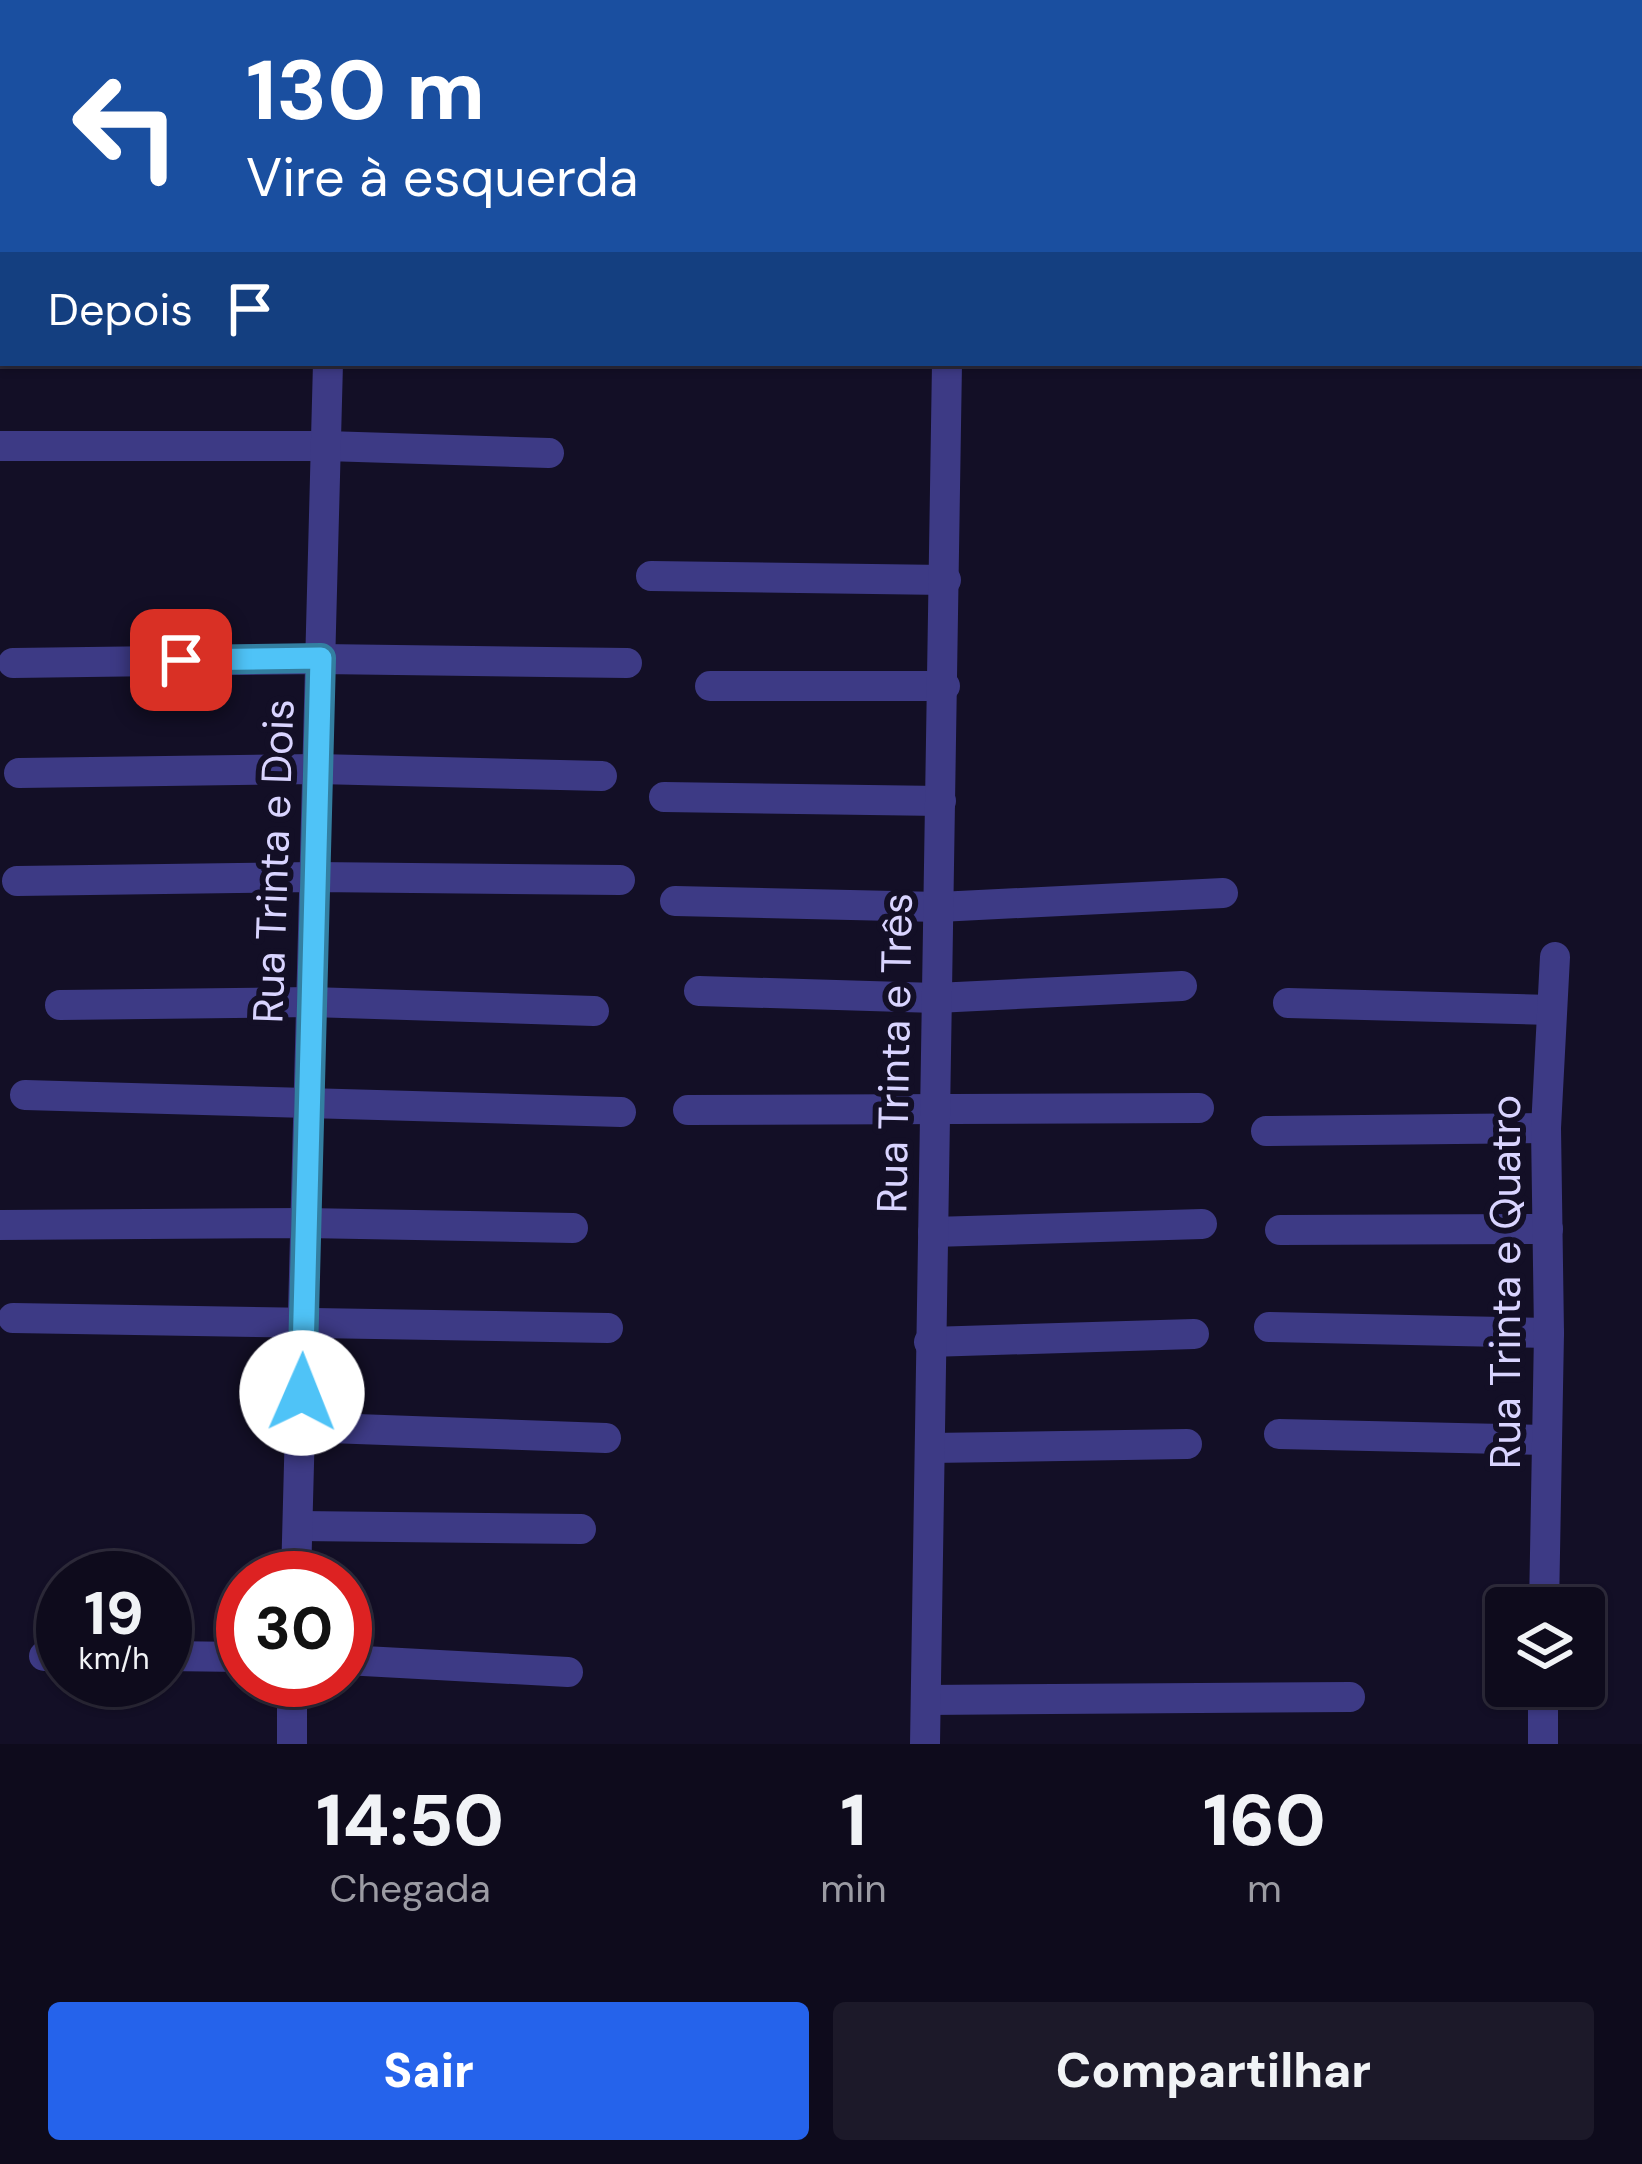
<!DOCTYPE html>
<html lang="pt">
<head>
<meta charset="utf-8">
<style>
	body { margin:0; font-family:"DM Sans",sans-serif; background:#1c1929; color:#f1f3f6; height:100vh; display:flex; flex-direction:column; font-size:45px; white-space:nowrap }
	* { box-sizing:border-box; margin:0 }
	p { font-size:39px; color:#9b9ba3 }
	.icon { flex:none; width:66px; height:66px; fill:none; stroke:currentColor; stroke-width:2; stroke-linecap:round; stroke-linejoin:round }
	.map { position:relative; height:1744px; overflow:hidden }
	.panel { display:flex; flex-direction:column; background:#0e0b1c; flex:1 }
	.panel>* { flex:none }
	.guide { position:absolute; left:0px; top:0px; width:1644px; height:366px; box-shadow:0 3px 9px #0004,0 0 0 3px #2e2b3b; background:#1a4fa0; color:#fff; overflow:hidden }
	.controls { position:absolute; left:1485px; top:1587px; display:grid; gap:24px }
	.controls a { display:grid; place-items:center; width:120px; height:120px; border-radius:12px; background:#0e0b1c; box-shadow:0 3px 9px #0004,0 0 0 3px #2e2b3b; font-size:60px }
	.speed { position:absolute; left:36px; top:1551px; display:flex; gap:24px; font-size:60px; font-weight:700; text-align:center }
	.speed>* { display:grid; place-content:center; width:156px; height:156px; border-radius:50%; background:#0e0b1c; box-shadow:0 3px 9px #0004,0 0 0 3px #2e2b3b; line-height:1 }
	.speed small { font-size:30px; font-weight:400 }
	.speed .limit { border:18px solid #d22; background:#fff; color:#111 }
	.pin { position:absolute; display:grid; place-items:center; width:102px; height:102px; color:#fff; margin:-51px; border-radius:24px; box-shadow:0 6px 18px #0006 }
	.me { position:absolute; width:132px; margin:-66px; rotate:1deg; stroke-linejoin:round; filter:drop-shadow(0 0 9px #0008) }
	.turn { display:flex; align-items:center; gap:42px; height:252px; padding:0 48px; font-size:54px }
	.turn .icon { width:156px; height:156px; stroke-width:2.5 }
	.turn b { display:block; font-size:84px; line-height:102px }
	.then { display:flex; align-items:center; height:114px; padding:0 48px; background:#0003; gap:24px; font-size:45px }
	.eta { display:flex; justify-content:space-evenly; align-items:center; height:204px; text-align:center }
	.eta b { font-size:72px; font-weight:800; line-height:84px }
	.cta { display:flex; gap:24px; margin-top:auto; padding:24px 48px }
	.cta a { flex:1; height:138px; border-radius:12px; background:#2563eb; color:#fff; font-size:48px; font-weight:800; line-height:138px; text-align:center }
	.cta a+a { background:#1c1929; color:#f1f3f6 }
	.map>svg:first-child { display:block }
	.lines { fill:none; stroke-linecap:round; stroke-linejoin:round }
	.minor { stroke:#3d3a85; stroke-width:30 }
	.route-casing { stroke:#337fa1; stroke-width:30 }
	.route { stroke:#4fc3f7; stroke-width:21 }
	.labels { text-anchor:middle; stroke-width:12; stroke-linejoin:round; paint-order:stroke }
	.street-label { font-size:42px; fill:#d9d4ff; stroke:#130f26 }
</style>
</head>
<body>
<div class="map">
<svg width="1642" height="1744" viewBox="0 0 1642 1744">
	<rect width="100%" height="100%" fill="#130f26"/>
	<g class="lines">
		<!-- minor -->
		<g class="minor">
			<polyline points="80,0 81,3"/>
			<polyline points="329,3 329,0"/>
			<polyline points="499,3 499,0"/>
			<polyline points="677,3 677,0"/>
			<polyline points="0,125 3,125"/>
			<polyline points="0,304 3,304"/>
			<polyline points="0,446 326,446 549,453"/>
			<polyline points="651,576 946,580"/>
			<polyline points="13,663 321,659 627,663"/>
			<polyline points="710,686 945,686"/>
			<polyline points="19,773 318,769 602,776"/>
			<polyline points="664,797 941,801"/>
			<polyline points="17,881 315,877 620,880"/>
			<polyline points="675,901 939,907 1223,893"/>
			<polyline points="699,991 936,998 1182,986"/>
			<polyline points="1288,1003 1551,1010"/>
			<polyline points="60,1005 311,1002 594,1011"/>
			<polyline points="25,1095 621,1112"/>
			<polyline points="688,1110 1199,1108"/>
			<polyline points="1266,1131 1546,1128"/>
			<polyline points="0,1225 306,1223 573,1228"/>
			<polyline points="1280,1230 1548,1229"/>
			<polyline points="933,1232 1202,1224"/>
			<polyline points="13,1318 608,1328"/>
			<polyline points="1269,1327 1549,1333"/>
			<polyline points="929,1342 1194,1334"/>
			<polyline points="301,1427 606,1438"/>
			<polyline points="1279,1434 1546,1440"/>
			<polyline points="930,1448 1187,1444"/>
			<polyline points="298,1526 581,1529"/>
			<polyline points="296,1578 328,363"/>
			<polyline points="1544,1608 1549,1333 1546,1128 1555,957"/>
			<polyline points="44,1656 63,1656"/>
			<polyline points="165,1656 243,1657"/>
			<polyline points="345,1660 568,1672"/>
			<polyline points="926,1700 1350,1697"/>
			<polyline points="292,1744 292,1680"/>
			<polyline points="925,1744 947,363"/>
			<polyline points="1543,1744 1543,1686"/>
		</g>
	</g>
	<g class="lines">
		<!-- route casing -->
		<g class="route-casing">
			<polyline id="route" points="181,660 321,658 302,1393"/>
		</g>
		<!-- route -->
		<use href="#route" class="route"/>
	</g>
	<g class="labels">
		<!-- street labels -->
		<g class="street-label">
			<text transform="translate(273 861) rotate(-88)" y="15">Rua Trinta e Dois</text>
			<text transform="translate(894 1053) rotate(-89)" y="15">Rua Trinta e Três</text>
			<text transform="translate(1505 1282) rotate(-90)" y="15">Rua Trinta e Quatro</text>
		</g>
	</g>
</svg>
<div class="controls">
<a><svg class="icon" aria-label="layers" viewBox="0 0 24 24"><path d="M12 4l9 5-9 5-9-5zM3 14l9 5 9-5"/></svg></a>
</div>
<div class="speed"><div>19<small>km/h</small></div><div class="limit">30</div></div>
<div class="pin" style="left:181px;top:660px;background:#d93025"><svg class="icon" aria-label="arrive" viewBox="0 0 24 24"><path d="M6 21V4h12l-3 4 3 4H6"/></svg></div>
<svg class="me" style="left:302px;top:1393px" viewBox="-20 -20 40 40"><circle r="19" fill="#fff"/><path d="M0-13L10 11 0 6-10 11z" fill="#4fc3f7"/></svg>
<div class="guide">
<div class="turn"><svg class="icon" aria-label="left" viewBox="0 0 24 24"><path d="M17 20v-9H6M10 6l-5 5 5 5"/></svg><div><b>130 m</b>Vire à esquerda</div></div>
<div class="then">Depois<svg class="icon" aria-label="arrive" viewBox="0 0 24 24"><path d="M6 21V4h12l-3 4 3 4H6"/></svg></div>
</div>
</div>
<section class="panel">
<div class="eta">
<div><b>14:50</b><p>Chegada</p></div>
<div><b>1</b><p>min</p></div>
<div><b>160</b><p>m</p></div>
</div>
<div class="cta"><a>Sair</a><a>Compartilhar</a></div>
</section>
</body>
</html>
